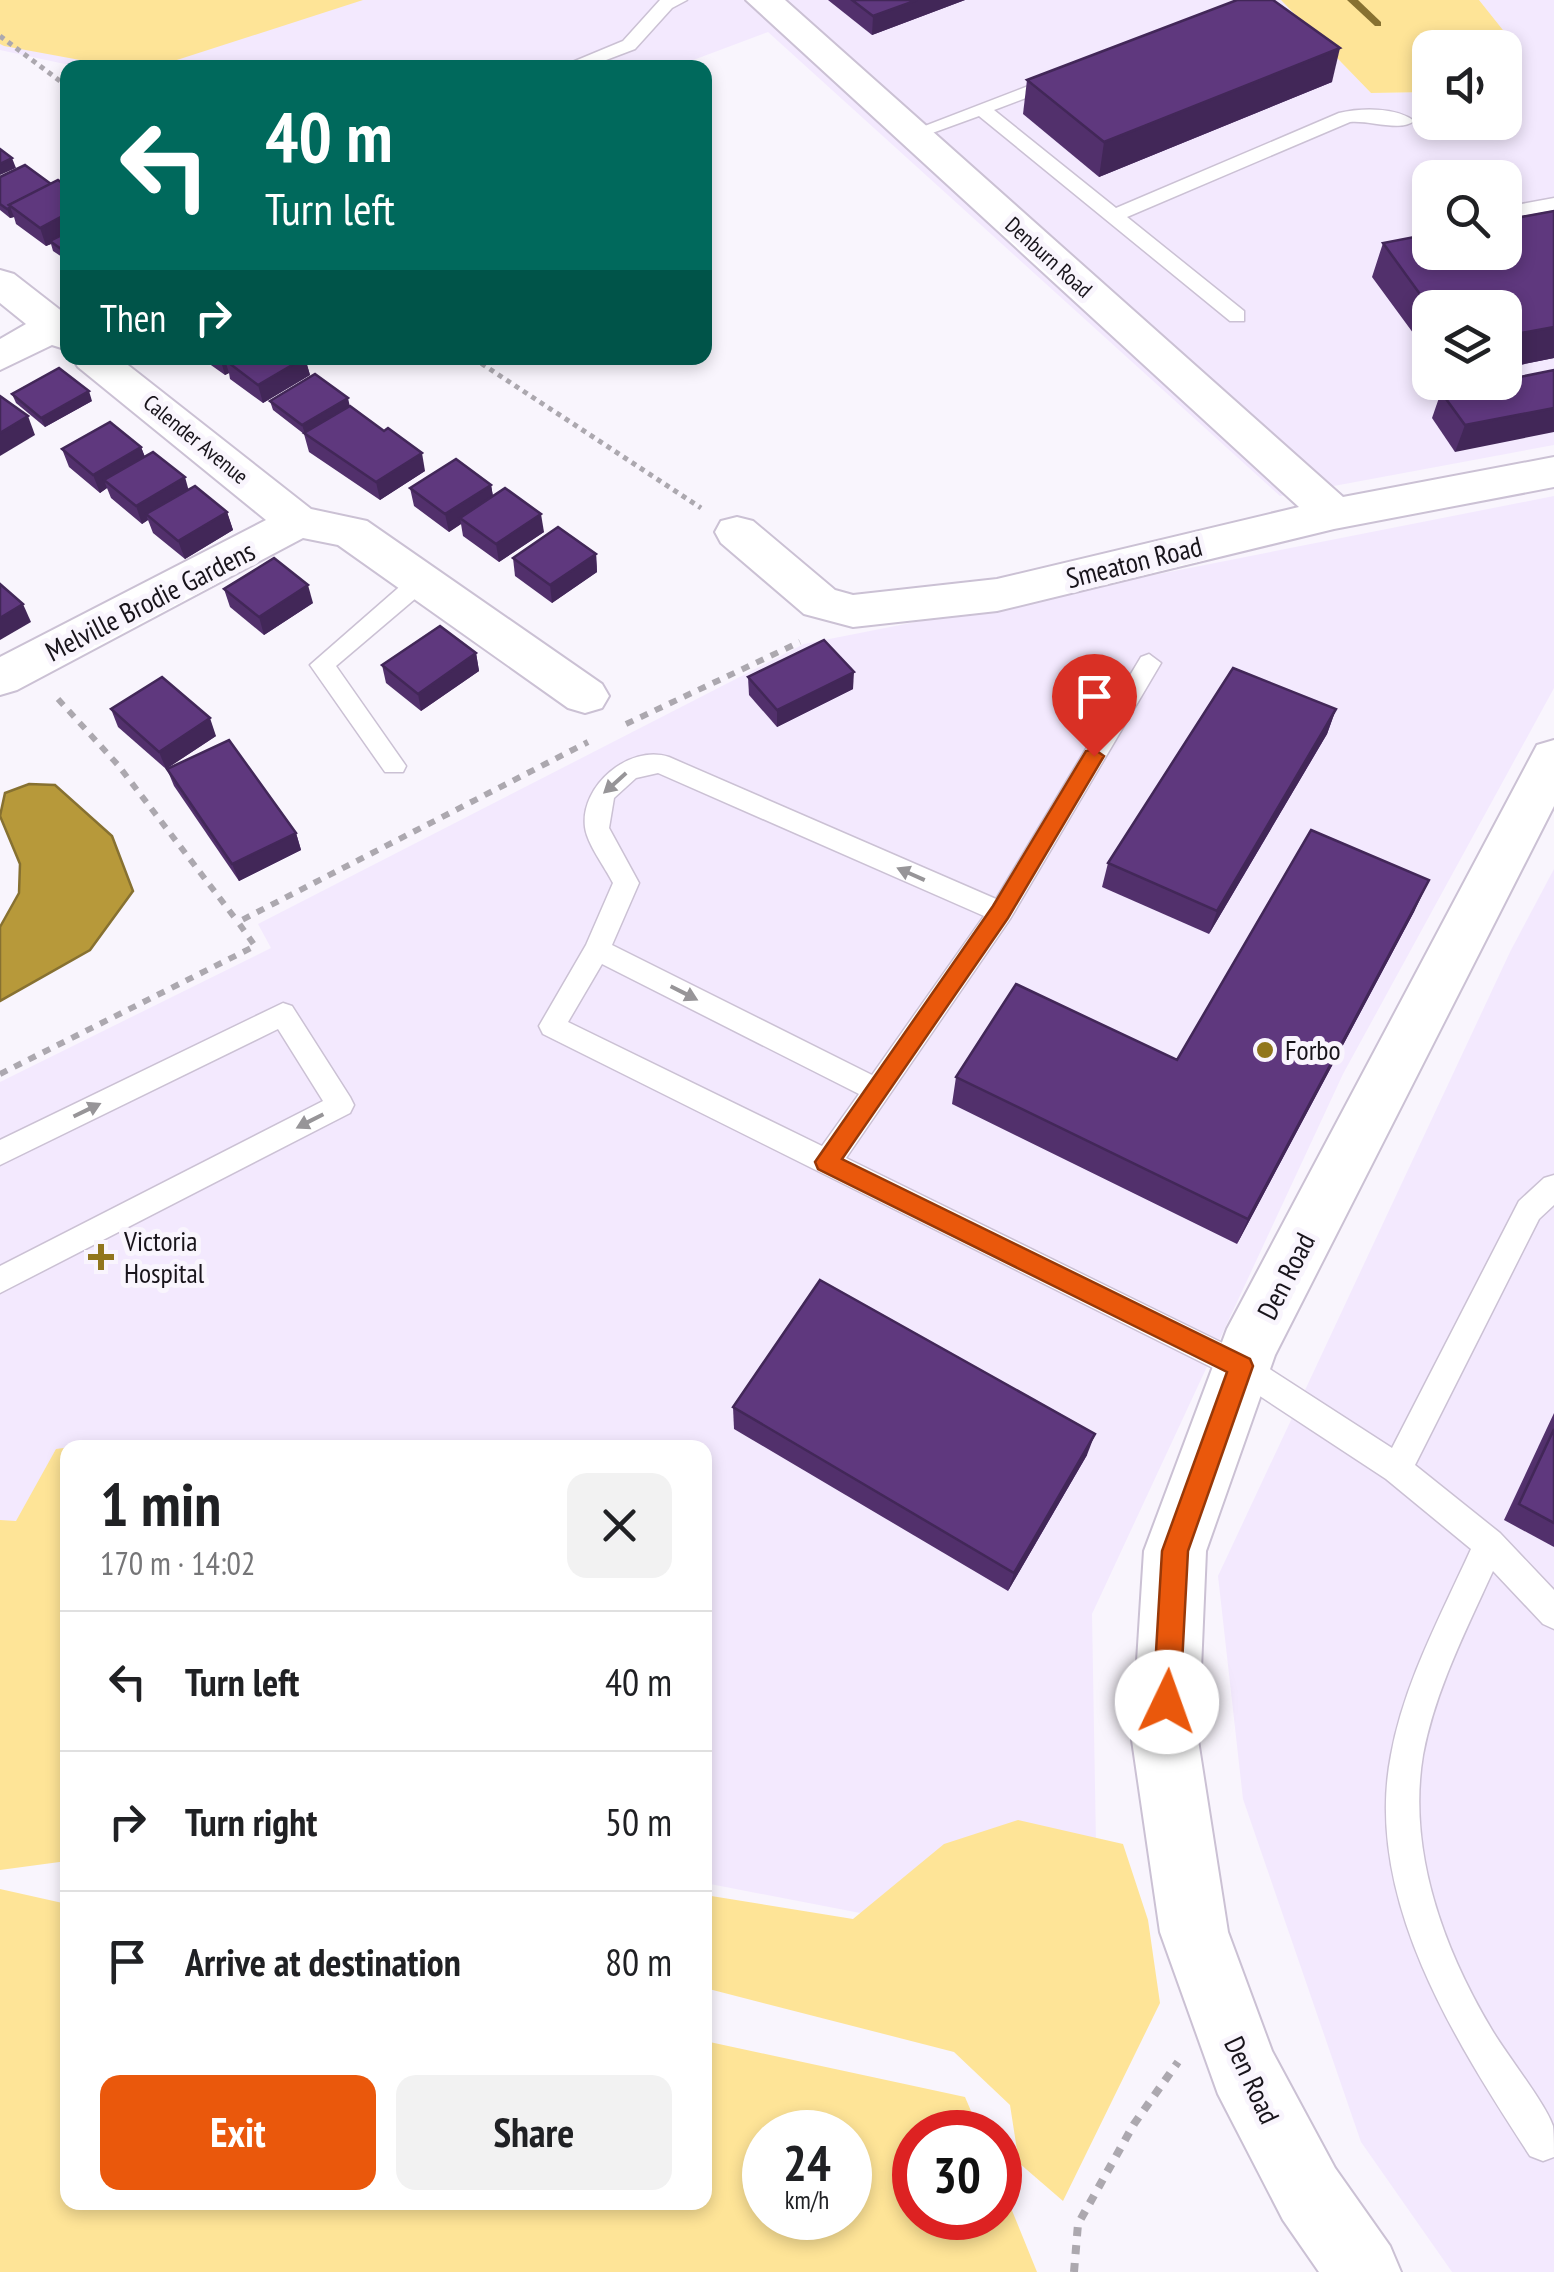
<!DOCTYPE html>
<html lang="en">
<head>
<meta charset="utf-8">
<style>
	body { margin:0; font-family:"PT Sans Narrow",sans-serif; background:#f2f2f2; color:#202124; height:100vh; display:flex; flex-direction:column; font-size:38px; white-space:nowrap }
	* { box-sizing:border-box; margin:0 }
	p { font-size:32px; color:#757577 }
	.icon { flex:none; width:55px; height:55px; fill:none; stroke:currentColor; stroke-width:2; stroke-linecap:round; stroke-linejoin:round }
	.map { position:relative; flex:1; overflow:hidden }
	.side { position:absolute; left:60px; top:1440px; width:652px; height:770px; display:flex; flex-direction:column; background:#fff; border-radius:20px; box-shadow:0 5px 15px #0003 }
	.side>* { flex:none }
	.hud { position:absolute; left:60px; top:60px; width:652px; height:305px; border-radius:20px; box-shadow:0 5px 15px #0003; background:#00695c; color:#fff; overflow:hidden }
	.controls { position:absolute; left:1412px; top:30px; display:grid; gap:20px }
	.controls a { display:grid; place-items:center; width:110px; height:110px; border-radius:20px; background:#fff; box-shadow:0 5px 15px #0003; font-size:50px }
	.speed { position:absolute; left:742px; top:2110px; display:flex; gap:20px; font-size:50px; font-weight:700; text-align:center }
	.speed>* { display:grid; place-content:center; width:130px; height:130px; border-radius:50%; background:#fff; box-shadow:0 5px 15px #0003; line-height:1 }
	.speed small { font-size:25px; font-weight:400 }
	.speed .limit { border:15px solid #d22; background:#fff; color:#111 }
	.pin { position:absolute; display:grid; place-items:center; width:85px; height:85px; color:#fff; margin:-102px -42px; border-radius:50% 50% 50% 0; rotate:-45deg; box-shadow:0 0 10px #0007 }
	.pin .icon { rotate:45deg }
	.me { position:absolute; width:110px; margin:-55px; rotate:3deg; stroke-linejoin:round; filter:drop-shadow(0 0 8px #0008) }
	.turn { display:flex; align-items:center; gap:35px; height:210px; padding:0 40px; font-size:45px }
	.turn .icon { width:130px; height:130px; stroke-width:2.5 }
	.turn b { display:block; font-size:70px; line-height:85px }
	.then { display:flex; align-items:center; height:95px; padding:0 40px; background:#0003; gap:20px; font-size:38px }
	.round { display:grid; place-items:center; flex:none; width:105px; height:105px; border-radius:20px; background:#f2f2f2 }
	.summary { display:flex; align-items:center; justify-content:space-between; height:170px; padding:0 40px }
	h1 { font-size:60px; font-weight:800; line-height:75px }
	.cta { display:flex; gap:20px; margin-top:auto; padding:20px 40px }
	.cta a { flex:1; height:115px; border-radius:20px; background:#ea580c; color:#fff; font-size:40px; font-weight:800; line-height:115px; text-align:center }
	.cta a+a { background:#f2f2f2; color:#202124 }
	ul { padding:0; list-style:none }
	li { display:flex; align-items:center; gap:30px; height:140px; padding:0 40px; border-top:2px solid #e0e0e0 }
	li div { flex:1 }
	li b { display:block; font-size:38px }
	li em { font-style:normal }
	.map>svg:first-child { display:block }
	.built { fill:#f3e9fe; fill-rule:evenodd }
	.green { fill:#fee497; fill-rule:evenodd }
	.water { fill:#b7993a; stroke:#877131; stroke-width:2.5 }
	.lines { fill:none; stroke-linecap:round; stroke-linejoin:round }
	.stream { fill:#877131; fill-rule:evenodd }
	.lane-casing { stroke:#cbc1d4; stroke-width:3 }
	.street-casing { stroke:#cbc1d4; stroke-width:4 }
	.path-far2 { stroke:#aca8af; stroke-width:5; stroke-dasharray:5 5; stroke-linecap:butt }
	.path-far1 { stroke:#aca8af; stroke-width:6; stroke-dasharray:8 8; stroke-linecap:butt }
	.path { stroke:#aca8af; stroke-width:8; stroke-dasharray:9 9; stroke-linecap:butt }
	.lane { fill:#fff; fill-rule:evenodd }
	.street { fill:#fff; fill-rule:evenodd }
	.wall { fill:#52306c }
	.shaded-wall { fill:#422758 }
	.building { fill:#5f387e; stroke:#422758; stroke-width:2.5 }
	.oneway { fill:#979598 }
	.route { fill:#ea580c; stroke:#983908; stroke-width:2.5 }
	.poi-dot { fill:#91761c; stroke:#f9f5fd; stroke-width:4 }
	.labels { text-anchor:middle; stroke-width:10; stroke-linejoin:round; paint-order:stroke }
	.far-street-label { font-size:22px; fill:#18141b; stroke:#f9f5fd }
	.street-label { font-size:28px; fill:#18141b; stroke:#f9f5fd }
	.poi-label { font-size:28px; fill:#18141b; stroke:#f9f5fd; text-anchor:start }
</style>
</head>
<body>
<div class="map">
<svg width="1554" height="2272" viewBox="0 0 1554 2272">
	<rect width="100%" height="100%" fill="#f9f5fd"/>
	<!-- built -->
	<g class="built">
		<path d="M0 0H1281L1371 93 1430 92V122H1505V61L1521 54 1479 0H1554V445L1280 496 768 32 672 68H83L0 50ZM1430 178H1505V252H1430ZM1430 308H1505V382H1430Z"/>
		<polygon points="1554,496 1554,688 1343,1074 1092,1614 1098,1959 705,1883 705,1448 68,1448 0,1746 0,1082 271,948 258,924 804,644"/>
		<polygon points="1554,869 1554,2272 1452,2272 1361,2142 1243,1799 1218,1576 1510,952"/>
	</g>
	<!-- green -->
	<g class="green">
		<polygon points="0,0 363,0 152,68 118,67 4,46 0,44"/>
		<polygon points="1281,0 1479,0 1522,54 1505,61 1505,48 1430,48 1430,92 1371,93"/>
		<polygon points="115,1441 115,1447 68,1448 67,1861 0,1870 0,1520 16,1521 56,1449"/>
		<polygon points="1018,1820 1123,1844 1148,1920 1160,2003 1063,2201 1019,2163 1010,2105 954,2052 705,1988 705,1895 853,1919 944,1844"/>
		<path d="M0 1889 67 1904 68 2202H705V2041L965 2097 980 2132H915V2218H1000V2181L1037 2272H0ZM850 2132V2218H765V2132Z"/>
	</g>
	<!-- water -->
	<polygon class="water" points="29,784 55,785 112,836 133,891 90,950 0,1001 0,927 19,893 20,864 0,816 5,793"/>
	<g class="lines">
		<!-- stream -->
		<polygon class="stream" points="1347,0 1358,0 1381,22 1381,26 1375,26"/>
		<!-- lane casing -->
		<g class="lane-casing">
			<g id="lane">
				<polygon points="660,0 687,0 672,8 635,49 585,68 558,68 623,41"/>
				<path d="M1057 75 1063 76V84L994 110 1116 208 1339 113C1361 108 1396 107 1414 121 1400 132 1369 120 1350 122L1127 217 1244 311V321H1230L979 116 913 140 904 134Z"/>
				<polygon points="1554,198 1554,210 1505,219 1505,207"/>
				<polygon points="421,573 432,581 429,587 336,666 406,766 403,772 385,772 310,665 413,575"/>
				<path d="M1149 654 1161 663 1010 919 846 1158 1251 1357 1392 1448 1519 1201 1544 1178 1554 1175V1205L1539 1219 1415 1465 1500 1533 1554 1590V1629L1543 1624 1493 1571C1466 1630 1435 1691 1423 1755 1407 1851 1444 1950 1492 2030 1507 2055 1545 2103 1553 2126 1554 2135 1554 2148 1554 2157L1543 2161 1530 2156C1456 2042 1363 1898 1391 1755 1404 1683 1441 1615 1471 1549L1386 1479 1231 1377 543 1034 539 1026 586 945 613 883C605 867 587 844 585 827 580 786 629 744 669 757L996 899 1141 657ZM658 773 984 916 872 1075 612 945 639 883 609 828 614 798 636 778ZM602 964 859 1094 822 1146 568 1022Z"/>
				<polygon points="283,1003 292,1006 350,1097 354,1105 350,1113 0,1293 0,1266 323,1101 278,1029 0,1165 0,1140"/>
			</g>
		</g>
		<!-- street casing -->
		<g class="street-casing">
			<g id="street">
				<polygon points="746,0 785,0 1343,497 1554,457 1554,487 1334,529 997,611 853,627 804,614 721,543 715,532 721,521 737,517 753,521 835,590 853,595 997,579 1299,507"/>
				<polygon points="0,270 14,274 68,316 68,350 52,345 0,370 0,339 26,324 0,303"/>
				<polygon points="72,358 119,358 311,509 367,521 602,684 609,696 602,708 585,713 568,708 338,545 303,538 17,690 0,695 0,657 266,520 78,367"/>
				<polygon points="1554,740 1554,806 1275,1355 1206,1551 1198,1740 1228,1932 1272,2051 1335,2168 1390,2246 1401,2272 1319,2272 1283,2220 1218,2094 1160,1932 1132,1740 1144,1551 1227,1329 1537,745"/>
			</g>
		</g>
		<!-- path-far2 -->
		<g class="path-far2">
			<polyline points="0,36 68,87"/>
			<polyline points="473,358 701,508"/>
		</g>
		<!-- path-far1 -->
		<g class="path-far1">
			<polyline points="58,699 118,765 238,922"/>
			<polyline points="626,724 800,642"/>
			<polyline points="0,1074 255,946 238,922 588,742"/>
		</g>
		<!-- path -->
		<polyline class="path" points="1074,2272 1078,2224 1134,2124 1178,2062"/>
		<!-- lane -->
		<use href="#lane" class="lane"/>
		<!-- street -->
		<use href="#street" class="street"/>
	</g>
	<!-- wall -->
	<g class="wall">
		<polygon points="828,0 965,0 872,35"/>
		<polygon points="1027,80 1332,82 1099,177 1023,114"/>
		<polygon points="0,177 68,187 68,261 53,251 51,244 46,246 16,224 14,217 10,218 0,210"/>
		<polygon points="1554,211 1554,358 1505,368 1430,308 1430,356 1372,277 1383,243"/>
		<polygon points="201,358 305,358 310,375 263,403 230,379 229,373 225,375"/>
		<polygon points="1554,370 1455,452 1432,418 1441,392"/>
		<polygon points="12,394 92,401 45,427 16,403"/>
		<polygon points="270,401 349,406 384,431 425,471 380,500 309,452 304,434 273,410"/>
		<polygon points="141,447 145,457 188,489 227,512 233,530 185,559 153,533 148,520 142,524 111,498 107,488 100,493 69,467 62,449"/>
		<polygon points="491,485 493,496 544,532 499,562 463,536 461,524 449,532 414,506 410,488"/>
		<polygon points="596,554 597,572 552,603 515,576 513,558"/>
		<polygon points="224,589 313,603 264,635 230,607"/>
		<polygon points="476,653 479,671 421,711 386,683 382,665"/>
		<polygon points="748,677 853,689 777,727 749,695"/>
		<polygon points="111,709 216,736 166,769 118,727"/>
		<polygon points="1336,709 1327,734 1209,934 1102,887 1108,863"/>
		<polygon points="167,769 296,833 301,850 239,881 174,786"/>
		<polygon points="1415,910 1237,1244 952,1104 956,1077 1177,1060"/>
		<polygon points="733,1407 1087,1455 1008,1591 734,1429"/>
		<polygon points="1554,1413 1554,1547 1504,1520"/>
	</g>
	<!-- shaded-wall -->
	<g class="shaded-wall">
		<polygon points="917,0 965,0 872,35 873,16"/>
		<polygon points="1340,48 1332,82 1099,177 1104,142"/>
		<polygon points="12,158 16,168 0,175 0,164"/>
		<polygon points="10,207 14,217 10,218 7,209"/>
		<polygon points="68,213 68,235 50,241 51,244 46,246 40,228"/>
		<polygon points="1554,327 1554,358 1505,368 1505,336"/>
		<polygon points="220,358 255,358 225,360 229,373 225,375"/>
		<polygon points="304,358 305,358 310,375 263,403 258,385"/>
		<polygon points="89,391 92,401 45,427 41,418"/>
		<polygon points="348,398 350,407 305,434 302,425"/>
		<polygon points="1554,408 1554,432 1455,452 1465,425"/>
		<polygon points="28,416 35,435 0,456 0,433"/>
		<polygon points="141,447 148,465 104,480 107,488 100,493 93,475"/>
		<polygon points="422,453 425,471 380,500 376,482"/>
		<polygon points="185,477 190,495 146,514 148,520 142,524 136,506"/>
		<polygon points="491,485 494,503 460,518 461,524 449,532 445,514"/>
		<polygon points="227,512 233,530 185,559 178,541"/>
		<polygon points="541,514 544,532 499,562 496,544"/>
		<polygon points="596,554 597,572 552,603 550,585"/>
		<polygon points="308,585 313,603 264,635 259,617"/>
		<polygon points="23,604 31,622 0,640 0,618"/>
		<polygon points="476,653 479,671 421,711 418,694"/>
		<polygon points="854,672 853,689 777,727 777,710"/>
		<polygon points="1336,709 1327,734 1209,934 1217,911"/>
		<polygon points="210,718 216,736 166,769 159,752"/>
		<polygon points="296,833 301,850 239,881 232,864"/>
		<polygon points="1429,880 1415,910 1237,1244 1248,1219"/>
		<polygon points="1095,1434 1087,1455 1008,1591 1014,1573"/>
	</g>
	<!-- building -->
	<g class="building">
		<polygon points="852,0 917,0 873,16"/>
		<polygon points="1237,0 1273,0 1340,48 1104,142 1027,80"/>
		<polygon points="0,149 12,158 0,164"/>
		<polygon points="25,165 51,184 9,205 11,207 7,209 0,204 0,177"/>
		<polygon points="58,180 68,187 68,213 40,228 9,205"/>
		<polygon points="1554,211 1554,327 1505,336 1505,308 1430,308 1383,243 1430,234 1430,252 1505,252 1505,220"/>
		<polygon points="68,232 68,254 50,241"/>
		<polygon points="230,358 304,358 258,385 225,360"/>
		<polygon points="59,368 89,391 41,418 12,394"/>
		<polygon points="1554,370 1554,408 1465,425 1441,392 1490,382 1505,382 1505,380"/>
		<polygon points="315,374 348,398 302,425 270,401"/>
		<polygon points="0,396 28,416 0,433"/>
		<polygon points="350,406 384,431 388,428 422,453 376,482 304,433"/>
		<polygon points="110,422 141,447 93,475 62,449"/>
		<polygon points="153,452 185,477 136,506 104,480"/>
		<polygon points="456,459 491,485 445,514 410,488"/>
		<polygon points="195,486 227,512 178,541 146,514"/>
		<polygon points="505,488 541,514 496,544 460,518"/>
		<polygon points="558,527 596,554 550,585 513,558"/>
		<polygon points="274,558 308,585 259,617 224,589"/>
		<polygon points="0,584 23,604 0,618"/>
		<polygon points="440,626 476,653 418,694 382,665"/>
		<polygon points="824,640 854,672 777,710 748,677"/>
		<polygon points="1233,668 1336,709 1217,911 1108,863"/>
		<polygon points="162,677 210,718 159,752 111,709"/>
		<polygon points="229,740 296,833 232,864 167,769"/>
		<polygon points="1311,830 1429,880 1248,1219 956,1077 1016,984 1177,1060"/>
		<polygon points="820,1280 1095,1434 1014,1573 733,1407"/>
		<polygon points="1554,1429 1554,1523 1519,1504"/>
	</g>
	<!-- one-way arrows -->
	<defs><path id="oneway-solid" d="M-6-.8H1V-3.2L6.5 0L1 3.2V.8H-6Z" transform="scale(2.5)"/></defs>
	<g class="oneway">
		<use href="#oneway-solid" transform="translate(615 783) rotate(138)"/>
		<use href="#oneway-solid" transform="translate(911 874) rotate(-156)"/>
		<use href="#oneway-solid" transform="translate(684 993) rotate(27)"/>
		<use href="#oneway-solid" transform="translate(87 1110) rotate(-26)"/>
		<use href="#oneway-solid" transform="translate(310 1121) rotate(153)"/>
	</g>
	<!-- route -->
	<polygon class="route" points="1094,749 1104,756 1008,918 842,1159 1250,1359 1253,1366 1188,1551 1180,1702 1176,1712 1167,1716 1157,1712 1153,1702 1162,1551 1227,1372 818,1169 815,1162 993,906 1086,751"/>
	<!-- markers -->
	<g class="poi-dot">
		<circle cx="1265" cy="1050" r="10"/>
		<path d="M96 1242h10v10h10v10h-10v10h-10v-10h-10v-10h10z"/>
	</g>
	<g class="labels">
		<!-- far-street labels -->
		<g class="far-street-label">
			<text transform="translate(1049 257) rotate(42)" y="8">Denburn Road</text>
			<text transform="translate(196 439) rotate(39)" y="8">Calender Avenue</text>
		</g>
		<!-- street labels -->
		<g class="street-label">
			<text transform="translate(1134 562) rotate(-14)" y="10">Smeaton Road</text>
			<text transform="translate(150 601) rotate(-27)" y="10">Melville Brodie Gardens</text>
			<text transform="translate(1286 1276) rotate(-63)" y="10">Den Road</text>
			<text transform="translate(1252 2080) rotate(65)" y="10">Den Road</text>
		</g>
		<!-- poi labels -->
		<g class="poi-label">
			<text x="1285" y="1060">Forbo</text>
			<text x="124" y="1251">Victoria<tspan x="124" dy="32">Hospital</tspan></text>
		</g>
	</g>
</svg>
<div class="controls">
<a><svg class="icon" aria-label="sound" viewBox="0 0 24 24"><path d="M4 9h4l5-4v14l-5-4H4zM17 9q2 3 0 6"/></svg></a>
<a><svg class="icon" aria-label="search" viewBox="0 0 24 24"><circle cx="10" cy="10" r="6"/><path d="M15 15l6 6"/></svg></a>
<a><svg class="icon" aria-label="layers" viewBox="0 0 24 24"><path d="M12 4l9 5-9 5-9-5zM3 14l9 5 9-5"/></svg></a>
</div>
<div class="speed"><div>24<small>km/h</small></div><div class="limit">30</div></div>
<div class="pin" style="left:1094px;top:756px;background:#d93025"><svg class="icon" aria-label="arrive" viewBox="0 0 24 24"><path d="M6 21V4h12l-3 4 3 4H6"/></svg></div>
<svg class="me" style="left:1167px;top:1702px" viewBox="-20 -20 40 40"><circle r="19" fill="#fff"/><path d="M0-13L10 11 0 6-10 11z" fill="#ea580c"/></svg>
<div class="hud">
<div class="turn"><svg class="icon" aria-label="left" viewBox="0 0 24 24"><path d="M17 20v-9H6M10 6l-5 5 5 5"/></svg><div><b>40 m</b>Turn left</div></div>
<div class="then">Then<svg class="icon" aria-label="right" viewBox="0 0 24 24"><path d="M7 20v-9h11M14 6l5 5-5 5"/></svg></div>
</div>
<section class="side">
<div class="summary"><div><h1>1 min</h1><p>170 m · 14:02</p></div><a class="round"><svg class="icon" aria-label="close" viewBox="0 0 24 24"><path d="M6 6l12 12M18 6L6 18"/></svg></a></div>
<ul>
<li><svg class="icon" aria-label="left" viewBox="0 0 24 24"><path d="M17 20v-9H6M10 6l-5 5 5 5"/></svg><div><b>Turn left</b></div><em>40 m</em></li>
<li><svg class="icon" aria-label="right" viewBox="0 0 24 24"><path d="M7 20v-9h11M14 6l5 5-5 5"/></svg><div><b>Turn right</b></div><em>50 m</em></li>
<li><svg class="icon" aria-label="arrive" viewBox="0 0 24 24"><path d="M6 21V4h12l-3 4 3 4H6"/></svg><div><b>Arrive at destination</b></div><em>80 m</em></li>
</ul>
<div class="cta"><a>Exit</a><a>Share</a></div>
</section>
</div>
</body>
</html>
